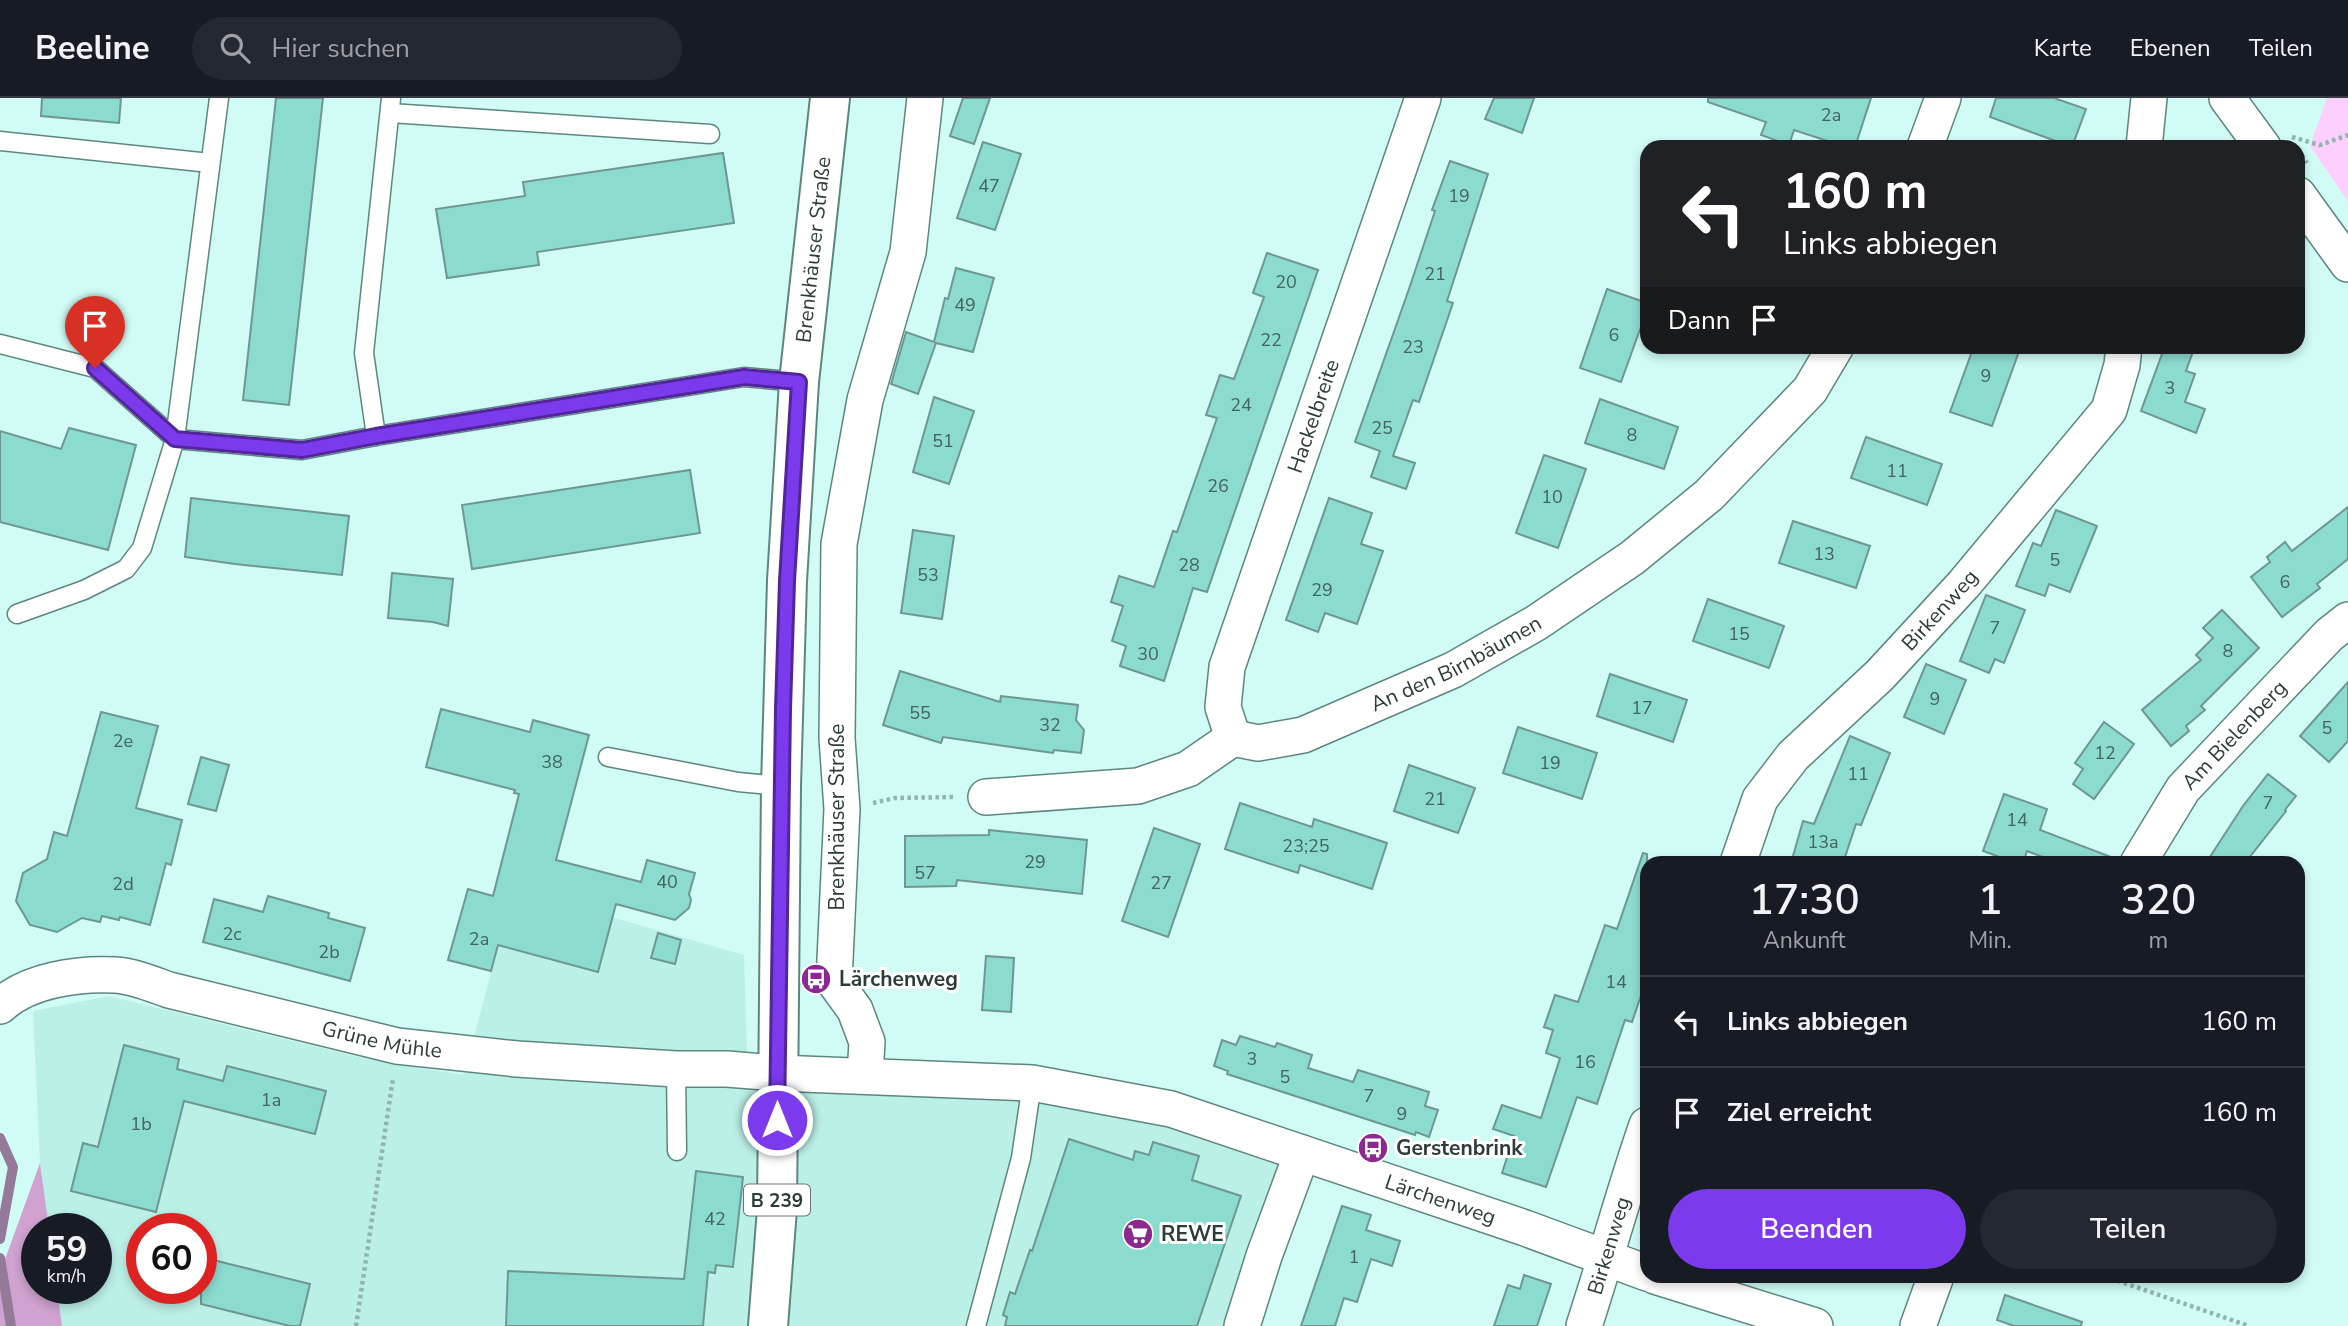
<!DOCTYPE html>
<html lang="de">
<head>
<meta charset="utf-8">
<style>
	body { margin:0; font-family:"Nunito Sans",sans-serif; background:#242831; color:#f1f3f6; height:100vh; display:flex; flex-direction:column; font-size:26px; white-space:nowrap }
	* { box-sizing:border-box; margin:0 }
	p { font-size:23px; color:#9ea1a6 }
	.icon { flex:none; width:38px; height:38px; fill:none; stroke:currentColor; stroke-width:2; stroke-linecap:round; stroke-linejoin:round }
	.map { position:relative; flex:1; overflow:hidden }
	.details { position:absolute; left:1640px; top:758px; width:665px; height:427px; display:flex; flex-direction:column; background:#171b24; border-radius:21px; box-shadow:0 4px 10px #0003 }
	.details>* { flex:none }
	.top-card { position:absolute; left:1640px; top:42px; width:665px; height:214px; border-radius:21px; box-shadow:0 4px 10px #0003; background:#202124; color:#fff; overflow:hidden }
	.speed { position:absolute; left:21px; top:1115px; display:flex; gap:14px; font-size:35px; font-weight:700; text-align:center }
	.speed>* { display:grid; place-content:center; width:91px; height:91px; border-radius:50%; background:#171b24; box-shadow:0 4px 10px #0003; line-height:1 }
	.speed small { font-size:18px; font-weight:400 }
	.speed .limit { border:10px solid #d22; background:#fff; color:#111 }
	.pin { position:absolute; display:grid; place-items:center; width:60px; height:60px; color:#fff; margin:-72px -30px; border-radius:50% 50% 50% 0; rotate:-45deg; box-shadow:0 0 7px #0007 }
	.pin .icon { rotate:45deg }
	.me { position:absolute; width:77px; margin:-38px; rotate:0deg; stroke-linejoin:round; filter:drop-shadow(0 0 5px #0008) }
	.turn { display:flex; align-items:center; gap:24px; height:147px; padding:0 28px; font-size:32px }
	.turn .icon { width:91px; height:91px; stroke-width:2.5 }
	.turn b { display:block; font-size:49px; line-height:60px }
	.then { display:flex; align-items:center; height:66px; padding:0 28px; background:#0003; gap:14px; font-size:26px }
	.eta { display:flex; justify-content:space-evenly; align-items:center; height:119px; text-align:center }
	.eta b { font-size:42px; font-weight:600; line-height:49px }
	.action { display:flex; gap:14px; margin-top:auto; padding:14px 28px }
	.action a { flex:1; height:80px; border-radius:42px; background:#7c3aed; color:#fff; font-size:28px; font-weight:600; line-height:80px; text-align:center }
	.action a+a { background:#242831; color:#f1f3f6 }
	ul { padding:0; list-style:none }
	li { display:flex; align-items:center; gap:21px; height:91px; padding:0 28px; border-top:2px solid #363941 }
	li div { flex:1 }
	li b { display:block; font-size:26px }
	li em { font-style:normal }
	header { display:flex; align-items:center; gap:42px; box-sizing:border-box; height:98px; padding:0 35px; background:#171b24; border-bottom:2px solid #363941 }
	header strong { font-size:33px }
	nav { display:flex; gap:38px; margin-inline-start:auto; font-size:24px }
	.search { width:490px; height:63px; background:#242831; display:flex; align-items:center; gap:18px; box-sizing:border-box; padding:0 24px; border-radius:38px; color:#9ea1a6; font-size:26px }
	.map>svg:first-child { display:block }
	.built { fill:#bbf0e7; fill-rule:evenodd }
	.green { fill:#fccffc }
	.forest { fill:#cfa2cf }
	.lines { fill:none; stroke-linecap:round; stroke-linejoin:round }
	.stream { stroke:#947a98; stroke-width:10 }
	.building { fill:#8cdbcf; stroke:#6e9791; stroke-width:2 }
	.service-casing { stroke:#5e8680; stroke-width:21 }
	.minor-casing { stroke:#5e8680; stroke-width:38 }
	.primary-casing { stroke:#5e8680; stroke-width:42 }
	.path { stroke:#92b4af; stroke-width:4.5; stroke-dasharray:3.5 3.5; stroke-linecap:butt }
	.service { stroke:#fff; stroke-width:18 }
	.minor { stroke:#fff; stroke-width:35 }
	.primary { stroke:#fff; stroke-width:38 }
	.route-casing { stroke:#51269a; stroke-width:18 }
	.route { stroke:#7c3aed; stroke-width:12 }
	.labels { text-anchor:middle; stroke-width:6; stroke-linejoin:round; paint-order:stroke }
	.number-label { font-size:18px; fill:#43645f }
	.shield { fill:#fff; stroke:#6b7675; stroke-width:2 }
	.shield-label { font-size:19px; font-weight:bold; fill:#2b3c3a }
	.street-label { font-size:21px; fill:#2b3c3a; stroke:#fff }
	.poi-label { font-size:21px; font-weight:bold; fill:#2b3c3a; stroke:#fff; text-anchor:start }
</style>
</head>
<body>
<header>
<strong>Beeline</strong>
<div class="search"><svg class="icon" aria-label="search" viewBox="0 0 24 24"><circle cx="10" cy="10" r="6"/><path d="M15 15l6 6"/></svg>Hier suchen</div>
<nav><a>Karte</a><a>Ebenen</a><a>Teilen</a></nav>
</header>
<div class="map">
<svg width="2348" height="1228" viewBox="0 0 2348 1228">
	<rect width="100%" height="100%" fill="#d0fcf5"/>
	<!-- built -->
	<path class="built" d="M513 791 744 857 748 984 1023 998 1166 1029 1279 1064 1224 1228H62L57 1190H96V1130H49L40 1065 33 913 109 898 367 961 464 977ZM142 1130H201V1190H142Z"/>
	<!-- green -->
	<polygon class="green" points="2327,0 2348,0 2348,103 2310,48"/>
	<!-- forest -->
	<polygon class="forest" points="40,1065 49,1130 37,1130 37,1190 57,1190 62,1228 0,1228 0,1175"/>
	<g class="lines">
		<!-- stream -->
		<g class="stream">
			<polyline points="0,1040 13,1069 0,1141"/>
			<polyline points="0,1160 11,1228"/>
		</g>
	</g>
	<!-- building -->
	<g class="building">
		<polygon points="42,0 121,0 119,25 41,18"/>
		<polygon points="276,0 323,0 289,307 243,302"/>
		<polygon points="963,0 990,0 974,46 950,38"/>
		<polygon points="1494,0 1534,0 1522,35 1485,21"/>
		<polygon points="1708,0 1871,0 1855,49 1846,49 1794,32 1789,47 1761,37 1766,24 1708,4"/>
		<polygon points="1996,0 2054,0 2086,11 2072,49 1990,19"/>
		<polygon points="983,44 1021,56 995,132 957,120"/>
		<polygon points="723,55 734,125 537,154 539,167 447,180 436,111 525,98 523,84"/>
		<polygon points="1450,63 1488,76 1447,203 1453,205 1419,304 1413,302 1393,358 1415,365 1406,391 1371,379 1380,353 1355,344 1409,191 1435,113 1432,112"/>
		<polygon points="1267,155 1318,172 1207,494 1193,490 1164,583 1120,568 1126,548 1112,543 1123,508 1111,504 1119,478 1154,489 1173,433 1177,434 1217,320 1206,317 1220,277 1234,281 1264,199 1253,195"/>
		<polygon points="956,170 994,180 973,254 936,245 918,296 891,286 906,234 934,244 945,200 948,201"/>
		<polygon points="1607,191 1647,205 1647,212 1621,284 1580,270"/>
		<polygon points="1974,248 2021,248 1992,328 1950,314"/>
		<polygon points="2165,248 2195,248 2186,273 2195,276 2185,304 2205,311 2196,335 2141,313"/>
		<polygon points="934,299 974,313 949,386 913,374"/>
		<polygon points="1600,301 1678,329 1664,371 1585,345"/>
		<polygon points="69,330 136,347 108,452 0,424 0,333 61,351"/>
		<polygon points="1866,339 1942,366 1927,407 1851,380"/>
		<polygon points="1544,357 1586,371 1558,450 1516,435"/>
		<polygon points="690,372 700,435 472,471 462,407"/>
		<polygon points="191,400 349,418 342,477 235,466 185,459"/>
		<polygon points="1329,400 1372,415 1361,446 1383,453 1357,526 1325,515 1318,534 1286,522"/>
		<polygon points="2348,409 2348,461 2317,486 2320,490 2282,519 2251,479 2270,464 2267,459 2285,444 2292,453"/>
		<polygon points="2056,412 2097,428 2070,494 2049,486 2045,498 2016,488 2033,445 2041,448"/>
		<polygon points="1793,423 1870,448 1856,490 1779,465"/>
		<polygon points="913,432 954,438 942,521 901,515"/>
		<polygon points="392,475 453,481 448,528 433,524 388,520"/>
		<polygon points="1986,497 2025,512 2004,565 1995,561 1989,575 1960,563"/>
		<polygon points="1708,501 1784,528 1769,570 1693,543"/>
		<polygon points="2222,512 2259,550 2201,608 2205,612 2186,628 2189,633 2171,648 2142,612 2201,562 2196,557 2213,540 2203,530"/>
		<polygon points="1926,566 1966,582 1944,636 1904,619"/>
		<polygon points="900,573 1000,604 1001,598 1078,607 1076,622 1084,632 1081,655 1054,652 1053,655 943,639 941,645 883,627"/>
		<polygon points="1610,576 1687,602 1673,644 1597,618"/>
		<polygon points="2348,584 2348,643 2329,664 2300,638"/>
		<polygon points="441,611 530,634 533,622 589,637 556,762 641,784 647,762 695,775 689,796 691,802 689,810 675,822 616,806 598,874 498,847 491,873 448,862 468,791 493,798 519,696 514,695 515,692 426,669"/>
		<polygon points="101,614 158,628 136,710 182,722 171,767 166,765 150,827 120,819 119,822 102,818 100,824 82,820 57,834 30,827 16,803 23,775 47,761 54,734 67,738"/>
		<polygon points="2104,624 2134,646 2094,701 2073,686 2083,671 2075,665"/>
		<polygon points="1518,629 1597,655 1582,701 1503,675"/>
		<polygon points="1850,638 1890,655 1861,727 1856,726 1843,765 1791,765 1803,723 1814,726"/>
		<polygon points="201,659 229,667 216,713 188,706"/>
		<polygon points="1409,667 1475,690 1458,735 1394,713"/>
		<polygon points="2268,676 2296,698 2285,712 2286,713 2245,765 2206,765 2243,708"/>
		<polygon points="2004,696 2047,711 2040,732 2119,762 2118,765 2059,765 2027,753 2023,765 2016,765 1983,753"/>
		<polygon points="1240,705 1312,729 1314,721 1387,745 1372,791 1300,767 1298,775 1225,751"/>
		<polygon points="1154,730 1200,746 1168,839 1122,823"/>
		<polygon points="989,732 1087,742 1082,796 957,782 956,788 905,789 905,738 989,737"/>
		<polygon points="1643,755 1647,756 1647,880 1632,924 1625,922 1597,1006 1577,999 1546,1089 1502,1075 1514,1038 1493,1031 1502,1007 1541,1020 1560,960 1546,955 1553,932 1544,929 1555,897 1578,904 1605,827 1617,831"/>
		<polygon points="268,798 329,815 328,820 365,830 350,883 203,844 214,801 263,814"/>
		<polygon points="658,835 681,842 675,866 651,860"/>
		<polygon points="986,858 1014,860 1011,914 982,912"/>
		<polygon points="1240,938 1275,949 1277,945 1312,957 1308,970 1353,984 1358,972 1429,994 1425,1008 1438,1012 1429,1039 1416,1034 1415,1037 1320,1006 1227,976 1228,973 1214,968 1222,942 1236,947"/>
		<polygon points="124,947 179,961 177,971 223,983 227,968 326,993 315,1036 184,1003 156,1114 71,1093 83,1045 98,1049"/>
		<polygon points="1069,1041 1133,1062 1135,1053 1149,1057 1153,1044 1199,1058 1192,1082 1241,1098 1197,1228 1005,1228 1007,1219 1003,1217 1010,1194 1015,1196 1030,1152 1032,1153"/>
		<polygon points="696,1073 743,1079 733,1169 716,1167 715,1175 708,1174 703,1228 506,1228 508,1173 684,1181"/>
		<polygon points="1342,1108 1371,1117 1366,1132 1400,1143 1392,1168 1371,1161 1357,1204 1344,1200 1335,1228 1301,1228"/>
		<polygon points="201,1159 310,1186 300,1228 290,1228 201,1206"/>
		<polygon points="1524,1177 1551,1186 1537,1228 1494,1228 1508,1187 1520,1191"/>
		<polygon points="2005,1197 2082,1224 2081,1228 2014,1228 1997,1222"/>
	</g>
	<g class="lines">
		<!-- service casing -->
		<g class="service-casing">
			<g id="service">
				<polyline points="390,15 710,36"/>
				<polyline points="0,43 210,65"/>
				<polyline points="0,246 95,270 175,341 302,352 376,338 744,279 799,284"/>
				<polyline points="376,338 364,255 391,0"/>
				<polyline points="17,516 84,492 126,471 142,450 175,341 219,0"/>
				<polyline points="608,659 738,684 781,688"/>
				<polyline points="676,971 677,1053"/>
				<polyline points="976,1228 1021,1060 1032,985"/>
			</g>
		</g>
		<!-- minor casing -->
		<g class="minor-casing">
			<g id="minor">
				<polyline points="2227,0 2263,49"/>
				<polyline points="1925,49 1943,0"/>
				<polyline points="2144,49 2149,0"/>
				<polyline points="2298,97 2348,166"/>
				<path id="s1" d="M1233 640 1223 609 1227 569 1423 0"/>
				<path id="s2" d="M986 699 1138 688 1188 671 1233 640 1258 645 1303 637 1453 572 1536 525 1632 460 1709 397 1810 292 1836 248"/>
				<path id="s3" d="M1738 765 1760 701 1793 658 1880 577 1964 486 2109 312 2122 267 2124 248"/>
				<path id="s4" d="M2138 765 2183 691 2329 537 2348 522"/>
				<path id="s5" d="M0 908C28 882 78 875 115 877 133 878 152 886 169 892L397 948 517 961 676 971H727L777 975 1032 985 1171 1011 1525 1130 1647 1175"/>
				<polyline points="865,978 867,944 855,912 834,883 842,711 837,640 839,446 865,302 908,154 925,0"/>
				<polyline points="1655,1178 1815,1228"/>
				<polyline points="1242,1228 1264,1158 1302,1055"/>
				<path id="s6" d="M1584 1228C1606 1161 1624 1093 1647 1027"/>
				<polyline points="1918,1228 1936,1178"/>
			</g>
		</g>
		<!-- primary casing -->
		<g class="primary-casing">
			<g id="primary">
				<path id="s7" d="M768 1228 777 1111 781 688 787 483 799 284 830 0"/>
			</g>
		</g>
		<!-- path -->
		<g class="path">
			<polyline points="2292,39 2320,47 2348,37"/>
			<polyline points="2298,51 2307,65"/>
			<polyline points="873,705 895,700 955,699"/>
			<polyline points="2104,1178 2249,1228"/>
			<polyline points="356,1228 393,980"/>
		</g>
		<!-- service -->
		<use href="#service" class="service"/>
		<!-- minor -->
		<use href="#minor" class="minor"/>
		<!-- primary -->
		<use href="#primary" class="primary"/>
	</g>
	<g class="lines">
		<!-- route casing -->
		<g class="route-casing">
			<polyline id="route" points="95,270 175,341 302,352 376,338 744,279 799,284 787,483 783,611 777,1022"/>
		</g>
		<!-- route -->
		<use href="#route" class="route"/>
	</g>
	<!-- icons -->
	<defs>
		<g id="bus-disc" transform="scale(1.575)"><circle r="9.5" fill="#8c2890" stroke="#fff"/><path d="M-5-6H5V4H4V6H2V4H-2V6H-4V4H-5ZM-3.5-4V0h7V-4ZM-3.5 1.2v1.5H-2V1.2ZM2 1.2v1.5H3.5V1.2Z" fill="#fff"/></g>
		<g id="supermarket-disc" transform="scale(1.575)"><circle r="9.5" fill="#8c2890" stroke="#fff"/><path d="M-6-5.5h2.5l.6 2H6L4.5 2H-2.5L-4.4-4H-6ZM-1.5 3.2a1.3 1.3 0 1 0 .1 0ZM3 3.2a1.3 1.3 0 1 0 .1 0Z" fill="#fff"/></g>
	</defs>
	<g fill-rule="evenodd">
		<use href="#bus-disc" x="816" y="881"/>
		<use href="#bus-disc" x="1373" y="1050"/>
		<use href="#supermarket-disc" x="1138" y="1136"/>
	</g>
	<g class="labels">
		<!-- number labels -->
		<g class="number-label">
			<text x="1831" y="23">2a</text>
			<text x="989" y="94">47</text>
			<text x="1459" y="104">19</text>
			<text x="1435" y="182">21</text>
			<text x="1286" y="190">20</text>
			<text x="965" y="213">49</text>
			<text x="1614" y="243">6</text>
			<text x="1271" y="248">22</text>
			<text x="1413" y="255">23</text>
			<text x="1986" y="284">9</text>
			<text x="2170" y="296">3</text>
			<text x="1241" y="313">24</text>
			<text x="1382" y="336">25</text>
			<text x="1632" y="343">8</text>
			<text x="943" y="349">51</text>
			<text x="1897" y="379">11</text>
			<text x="1218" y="394">26</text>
			<text x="1552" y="405">10</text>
			<text x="1824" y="462">13</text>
			<text x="2055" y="468">5</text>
			<text x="1189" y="473">28</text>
			<text x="928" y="483">53</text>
			<text x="2285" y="490">6</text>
			<text x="1322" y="498">29</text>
			<text x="1995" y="536">7</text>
			<text x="1739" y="542">15</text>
			<text x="2228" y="559">8</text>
			<text x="1148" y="562">30</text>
			<text x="1935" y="607">9</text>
			<text x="1642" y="616">17</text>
			<text x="920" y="621">55</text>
			<text x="1050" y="633">32</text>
			<text x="2327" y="636">5</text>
			<text x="123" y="649">2e</text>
			<text x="2105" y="661">12</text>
			<text x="552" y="670">38</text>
			<text x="1550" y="671">19</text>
			<text x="1858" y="682">11</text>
			<text x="1435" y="707">21</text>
			<text x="2268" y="711">7</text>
			<text x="2017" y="728">14</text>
			<text x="1823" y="750">13a</text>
			<text x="1306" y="754">23;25</text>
			<text x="1035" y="770">29</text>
			<text x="925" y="781">57</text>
			<text x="667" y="790">40</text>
			<text x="1161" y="791">27</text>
			<text x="123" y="792">2d</text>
			<text x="232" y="842">2c</text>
			<text x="479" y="847">2a</text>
			<text x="329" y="860">2b</text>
			<text x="1616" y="890">14</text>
			<text x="1252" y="967">3</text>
			<text x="1585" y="970">16</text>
			<text x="1285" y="985">5</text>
			<text x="1369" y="1004">7</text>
			<text x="271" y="1008">1a</text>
			<text x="1402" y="1022">9</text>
			<text x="141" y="1032">1b</text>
			<text x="715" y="1127">42</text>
			<text x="1354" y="1165">1</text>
		</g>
		<!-- shield labels -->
		<rect class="shield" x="744" y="1086.5" width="66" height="31" rx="5"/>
		<g class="shield-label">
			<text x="777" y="1109">B 239</text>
		</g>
		<!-- street labels -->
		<g class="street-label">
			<text dy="7" stroke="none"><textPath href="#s7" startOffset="1078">Brenkhäuser Straße</textPath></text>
			<text dy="7" stroke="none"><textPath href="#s1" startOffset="338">Hackelbreite</textPath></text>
			<text dy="7" stroke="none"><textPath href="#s3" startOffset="329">Birkenweg</textPath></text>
			<text dy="7" stroke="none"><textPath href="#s2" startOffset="500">An den Birnbäumen</textPath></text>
			<text dy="7" stroke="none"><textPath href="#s4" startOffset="161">Am Bielenberg</textPath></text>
			<text transform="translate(837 719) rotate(-90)" y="7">Brenkhäuser Straße</text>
			<text dy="7" stroke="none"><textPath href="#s5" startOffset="397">Grüne Mühle</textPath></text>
			<text dy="7" stroke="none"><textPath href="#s5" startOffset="1475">Lärchenweg</textPath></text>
			<text dy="7" stroke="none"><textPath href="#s6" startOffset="84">Birkenweg</textPath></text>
		</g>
		<!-- poi labels -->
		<g class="poi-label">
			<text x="839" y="888">Lärchenweg</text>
			<text x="1396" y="1057">Gerstenbrink</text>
			<text x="1161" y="1143">REWE</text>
		</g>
	</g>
</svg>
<div class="speed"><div>59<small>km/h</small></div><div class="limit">60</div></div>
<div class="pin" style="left:95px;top:270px;background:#d93025"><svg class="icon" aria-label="arrive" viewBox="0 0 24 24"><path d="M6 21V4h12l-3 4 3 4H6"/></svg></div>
<svg class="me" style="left:777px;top:1022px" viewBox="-20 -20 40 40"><circle r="17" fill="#7c3aed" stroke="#fff" stroke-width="3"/><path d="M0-11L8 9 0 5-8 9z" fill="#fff"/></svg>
<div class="top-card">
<div class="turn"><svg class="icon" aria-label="left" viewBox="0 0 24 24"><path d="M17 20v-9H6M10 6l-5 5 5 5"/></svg><div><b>160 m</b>Links abbiegen</div></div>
<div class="then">Dann<svg class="icon" aria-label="arrive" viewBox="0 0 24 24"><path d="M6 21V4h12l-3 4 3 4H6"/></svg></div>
</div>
<section class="details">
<div class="eta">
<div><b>17:30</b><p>Ankunft</p></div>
<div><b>1</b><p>Min.</p></div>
<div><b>320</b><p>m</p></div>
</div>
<ul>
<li><svg class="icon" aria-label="left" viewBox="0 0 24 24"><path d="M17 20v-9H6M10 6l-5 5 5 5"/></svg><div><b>Links abbiegen</b></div><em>160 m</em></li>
<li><svg class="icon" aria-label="arrive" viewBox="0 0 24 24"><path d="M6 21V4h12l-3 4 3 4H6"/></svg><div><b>Ziel erreicht</b></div><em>160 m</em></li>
</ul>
<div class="action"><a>Beenden</a><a>Teilen</a></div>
</section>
</div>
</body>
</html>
